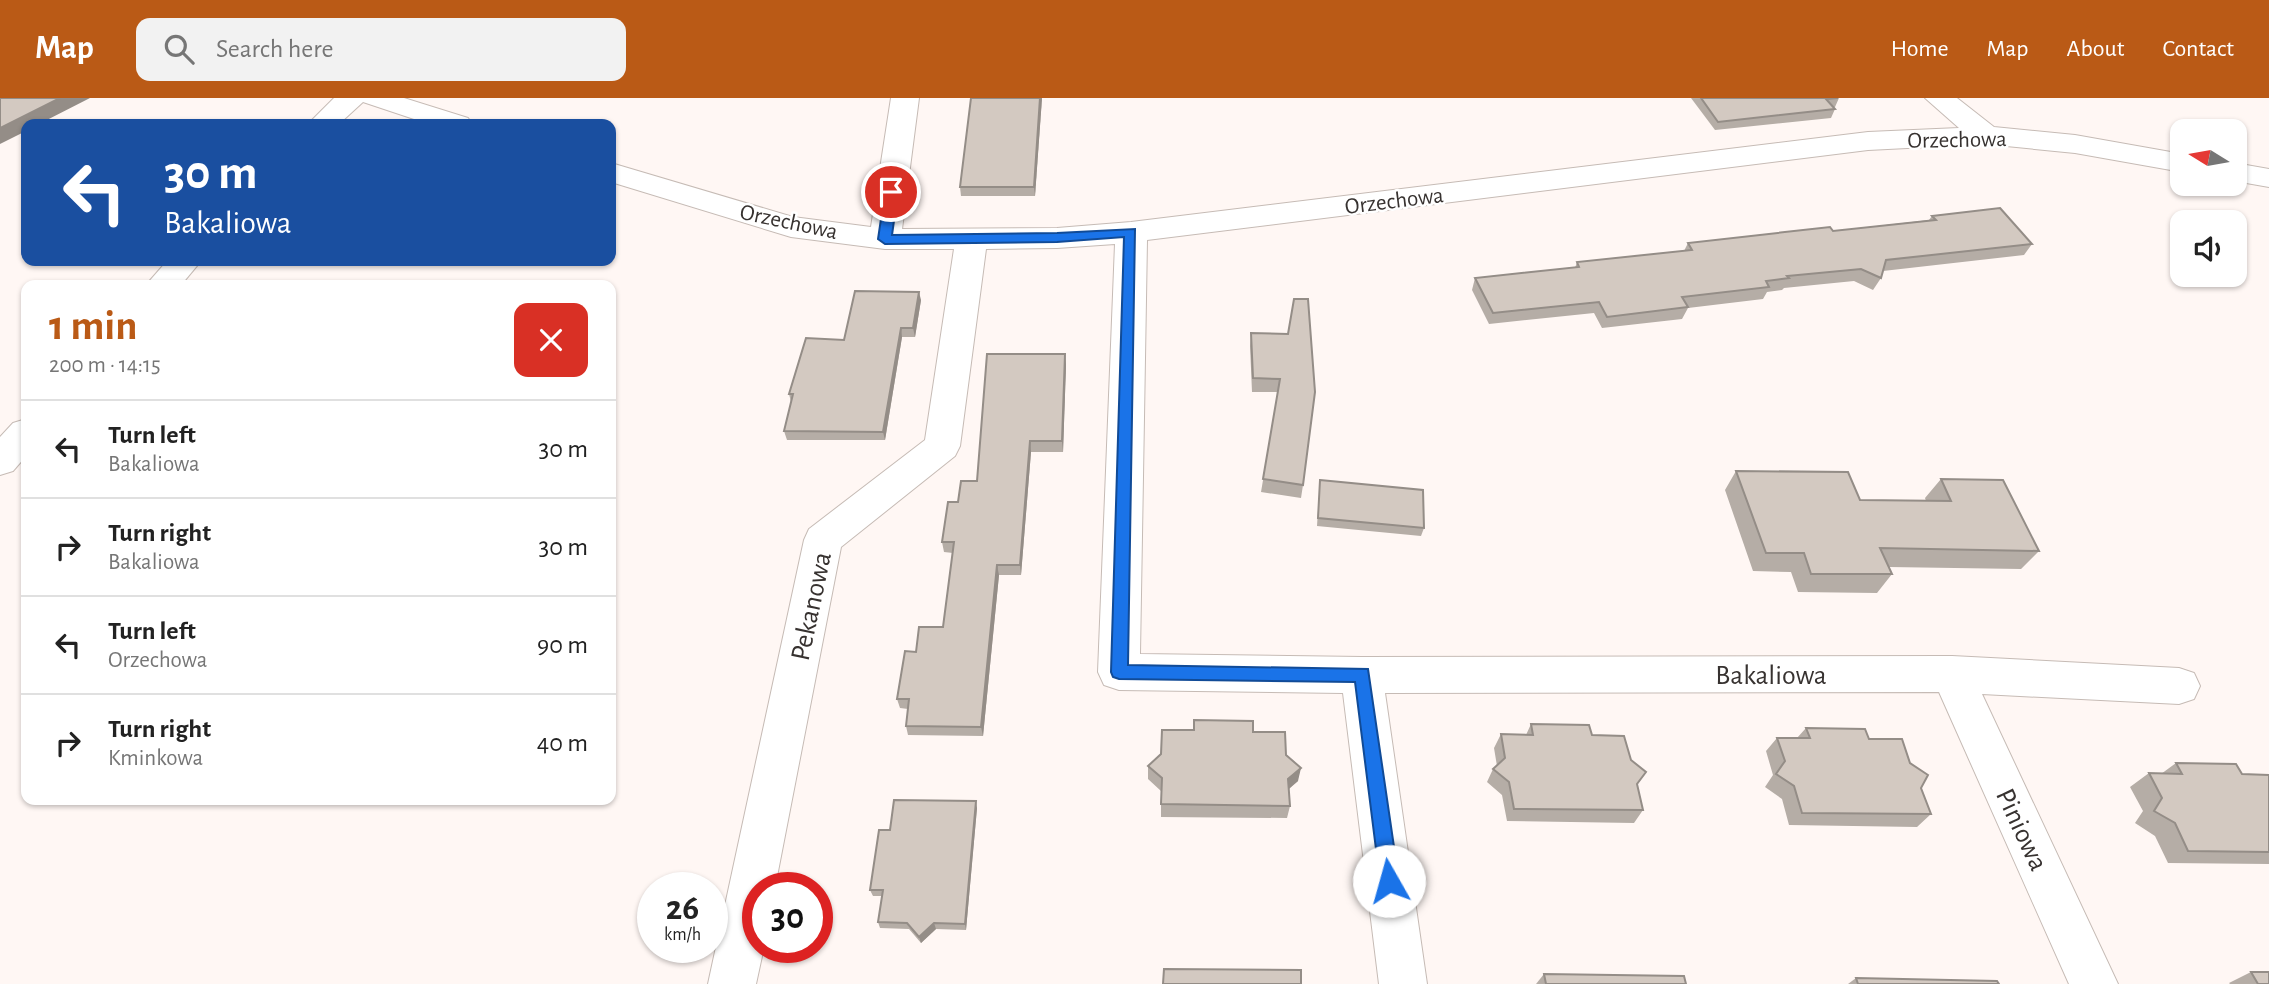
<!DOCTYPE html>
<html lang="en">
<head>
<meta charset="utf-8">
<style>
	body { margin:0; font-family:"Alegreya Sans",sans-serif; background:#f2f2f2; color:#222; height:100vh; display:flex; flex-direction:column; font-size:26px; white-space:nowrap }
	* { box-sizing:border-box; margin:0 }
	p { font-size:23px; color:#767676 }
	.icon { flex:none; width:38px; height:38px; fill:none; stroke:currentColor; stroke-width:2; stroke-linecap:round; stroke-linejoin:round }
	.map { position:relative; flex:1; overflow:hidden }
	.drawer { position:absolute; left:21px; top:182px; width:595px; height:525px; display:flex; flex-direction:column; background:#fff; border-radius:14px; box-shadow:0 2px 5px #0004 }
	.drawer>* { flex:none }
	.banner { position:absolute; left:21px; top:21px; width:595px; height:147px; border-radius:14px; box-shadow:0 2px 5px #0004; background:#1a4fa0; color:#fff; overflow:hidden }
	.needle { width:46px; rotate:281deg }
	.controls { position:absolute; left:2170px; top:21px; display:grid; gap:14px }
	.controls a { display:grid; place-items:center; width:77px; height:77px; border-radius:14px; background:#fff; box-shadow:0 2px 5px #0004; font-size:35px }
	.speed { position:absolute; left:637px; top:774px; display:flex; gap:14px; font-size:35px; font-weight:700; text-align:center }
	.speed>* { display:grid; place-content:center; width:91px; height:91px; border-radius:50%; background:#fff; box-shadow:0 2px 5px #0004; line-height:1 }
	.speed small { font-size:18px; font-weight:400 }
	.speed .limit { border:10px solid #d22; background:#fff; color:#111 }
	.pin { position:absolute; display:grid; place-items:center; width:60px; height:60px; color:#fff; margin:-30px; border:4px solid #fff; border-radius:50%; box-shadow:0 2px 7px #0007 }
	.me { position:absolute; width:77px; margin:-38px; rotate:353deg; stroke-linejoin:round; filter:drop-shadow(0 0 5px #0008) }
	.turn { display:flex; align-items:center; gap:24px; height:147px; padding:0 28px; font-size:32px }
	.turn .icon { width:91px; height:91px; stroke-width:2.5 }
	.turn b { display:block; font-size:49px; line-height:60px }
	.round { display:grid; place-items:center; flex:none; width:74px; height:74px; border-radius:14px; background:#f2f2f2 }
	.head { display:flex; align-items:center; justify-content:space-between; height:119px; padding:0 28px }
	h1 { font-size:42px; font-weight:600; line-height:52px; color:#ba5a16 }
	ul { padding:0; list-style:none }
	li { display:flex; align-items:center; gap:21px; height:98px; padding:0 28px; border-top:2px solid #e0e0e0 }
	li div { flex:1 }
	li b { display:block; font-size:26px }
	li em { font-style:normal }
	header { display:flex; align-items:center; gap:42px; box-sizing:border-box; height:98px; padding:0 35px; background:#ba5a16; color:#fff }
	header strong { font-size:33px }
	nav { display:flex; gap:38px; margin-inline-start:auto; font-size:24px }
	.search { width:490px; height:63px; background:#f2f2f2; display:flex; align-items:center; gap:18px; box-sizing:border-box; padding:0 24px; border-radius:14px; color:#767676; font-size:26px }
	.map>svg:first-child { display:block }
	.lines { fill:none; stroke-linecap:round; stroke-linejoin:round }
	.minor-casing { stroke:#c6bbb5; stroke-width:2 }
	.minor { fill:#fff; fill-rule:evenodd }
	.wall { fill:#b5ada6 }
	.shaded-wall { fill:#948d87 }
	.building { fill:#d3c9c1; stroke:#948d87; stroke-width:2 }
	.route { fill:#1a73e8; stroke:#114b97; stroke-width:2 }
	.labels { text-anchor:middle; stroke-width:5; stroke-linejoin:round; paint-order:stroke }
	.far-street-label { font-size:23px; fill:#373230; stroke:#fff }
	.street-label { font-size:28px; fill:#373230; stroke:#fff }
</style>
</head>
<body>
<header>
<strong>Map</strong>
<div class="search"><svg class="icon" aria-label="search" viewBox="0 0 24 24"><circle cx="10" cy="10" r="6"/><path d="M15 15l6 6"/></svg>Search here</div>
<nav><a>Home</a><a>Map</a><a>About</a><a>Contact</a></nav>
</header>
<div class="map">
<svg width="2269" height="886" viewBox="0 0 2269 886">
	<rect width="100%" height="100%" fill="#fff7f4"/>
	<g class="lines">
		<!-- minor casing -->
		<g class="minor-casing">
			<g id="minor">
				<polygon points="334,0 404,0 468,20 472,26 429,26 363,4 339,26 308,26"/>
				<polygon points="891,0 919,0 902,131 1057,130 1131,124 1868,34 1959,30 1925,0 1957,0 1994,29 2075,37 2182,56 2182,74 2075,55 1986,46 1868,52 1147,142 1140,556 1362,559 1952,558 2179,570 2194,575 2200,588 2194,601 2179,606 1982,596 2118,886 2069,886 1939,594 1385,595 1427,886 1379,886 1343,595 1119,592 1104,587 1098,574 1115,146 1057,150 986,151 960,348 955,358 841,449 775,789 758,789 758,849 764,849 756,886 708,886 804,442 809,431 925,342 954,151 885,151 791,139 611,84 611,65 793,119 871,129"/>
				<polygon points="2235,65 2269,71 2269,89 2235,83"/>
				<polygon points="167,163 201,163 181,187 146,187"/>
				<polygon points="26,321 26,358 13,373 0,377 0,339 13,325"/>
			</g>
		</g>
		<!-- minor -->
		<use href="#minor" class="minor"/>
	</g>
	<!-- wall -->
	<g class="wall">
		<polygon points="1042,0 1035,98 961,98 960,89"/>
		<polygon points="1691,0 1839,0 1835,9 1833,9 1835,11 1831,20 1715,32"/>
		<polygon points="1932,118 2032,146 2024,157 1883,173 1881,180 1873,192 1854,183 1784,190 1782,192 1767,194 1763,201 1688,210 1682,221 1602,230 1594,215 1489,226 1472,192 1475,180 1575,170 1577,164 1684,153 1688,145 1833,133 1929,122"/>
		<polygon points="921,202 915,239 902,239 885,342 787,342 784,333 791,304 789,296 844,242"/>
		<polygon points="1251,235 1288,236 1303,387 1301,400 1261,394 1278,294 1252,294 1250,248"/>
		<polygon points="1065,256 1066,267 1063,354 1031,354 1021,477 999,477 983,638 908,637 906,628 908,611 900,610 897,601 916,554 943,529 953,455 944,454 942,444 958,404 977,383"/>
		<polygon points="1736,373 1860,402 1926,403 1925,400 1941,381 2039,453 2021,471 1889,469 1892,476 1877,495 1798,494 1791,474 1753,473 1725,392"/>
		<polygon points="1320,382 1424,430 1421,438 1317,428"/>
		<polygon points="1194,622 1253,634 1286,657 1298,683 1289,691 1290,708 1287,720 1161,719 1161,693 1148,681 1148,668 1161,656 1193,632"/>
		<polygon points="1531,626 1592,637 1631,662 1646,674 1637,687 1643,712 1634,725 1507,723 1502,697 1487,684 1493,671 1497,668 1494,650 1501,636 1526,637"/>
		<polygon points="1806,630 1869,641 1910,665 1931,716 1917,729 1789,727 1782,701 1765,689 1773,677 1766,653 1777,640 1797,640"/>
		<polygon points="2176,665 2242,676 2269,677 2269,766 2168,765 2155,738 2135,725 2143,713 2130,689 2149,675 2161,676"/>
		<polygon points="977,710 966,832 936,831 921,845 909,831 880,830 878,824 882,798 873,798 870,792 890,732"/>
		<polygon points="2251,874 2269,886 2230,886 2229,885"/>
		<polygon points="1544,876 1686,886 1536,886"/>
		<polygon points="1856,880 1999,886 1848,886"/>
	</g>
	<!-- shaded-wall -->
	<g class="shaded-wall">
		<polygon points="60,0 90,0 39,26 26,26 26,33 0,46 0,30"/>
		<polygon points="1040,0 1042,0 1035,98 1034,89"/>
		<polygon points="919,194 921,202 915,239 913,230"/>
		<polygon points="901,230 902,239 885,342 883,334"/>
		<polygon points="1065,256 1066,267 1063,354 1062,343"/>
		<polygon points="1030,343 1031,354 1021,477 1020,467"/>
		<polygon points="997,467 999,477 983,638 981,629"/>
		<polygon points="1301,670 1298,683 1285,694 1288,681"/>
		<polygon points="976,703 977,710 966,832 965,826"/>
		<polygon points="934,825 936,831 921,845 919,839"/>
	</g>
	<!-- building -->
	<g class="building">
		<polygon points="0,0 60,0 0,30"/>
		<polygon points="971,0 1040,0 1034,89 960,89"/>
		<polygon points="1701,0 1838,0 1826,1 1835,11 1718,24"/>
		<polygon points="2000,110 2032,146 1886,162 1881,180 1861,171 1787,178 1789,180 1766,183 1769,189 1682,199 1688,209 1607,219 1599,204 1493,215 1475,180 1579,169 1577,164 1692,152 1688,145 1830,129 1833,133 1936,122 1932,118"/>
		<polygon points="855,193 919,194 913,230 901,230 883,334 784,333 793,296 789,296 806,240 844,242"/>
		<polygon points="1294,201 1308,201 1315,294 1303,387 1263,381 1280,281 1253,280 1251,235 1288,236"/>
		<polygon points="987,256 1065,256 1062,343 1030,343 1020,467 997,467 981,629 906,628 909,601 897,601 905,553 916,554 919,529 943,529 954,444 942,444 948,404 958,404 961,383 977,383"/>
		<polygon points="1736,373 1848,374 1860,402 1951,403 1941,381 2003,382 2039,453 1880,450 1892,476 1811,476 1804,455 1766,455"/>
		<polygon points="1320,382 1423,392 1424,430 1318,420"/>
		<polygon points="1194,622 1253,623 1253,634 1285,634 1286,657 1301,670 1288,681 1290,708 1161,706 1162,680 1148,668 1161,656 1162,632 1194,632"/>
		<polygon points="1531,626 1589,627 1592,637 1624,638 1631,662 1646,674 1637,686 1643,712 1514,711 1509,684 1493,671 1505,660 1501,636 1533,637"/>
		<polygon points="1806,630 1865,631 1869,641 1902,641 1910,665 1928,677 1921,690 1931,716 1802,715 1794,688 1776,676 1785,663 1777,640 1810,640"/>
		<polygon points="2176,665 2236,666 2242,676 2269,677 2269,754 2188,753 2175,725 2154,713 2162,700 2149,675 2182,676"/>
		<polygon points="894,702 976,703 965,826 934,825 919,839 907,825 878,824 883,792 870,792 879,732 890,732"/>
		<polygon points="1164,871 1301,872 1301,886 1163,886"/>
		<polygon points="2251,874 2269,874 2269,886 2258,886"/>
		<polygon points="1544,876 1684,878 1686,886 1546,886"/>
		<polygon points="1856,880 1997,883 1999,886 1858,886"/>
	</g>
	<!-- route -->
	<polygon class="route" points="891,90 898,94 892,137 1057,135 1135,131 1128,567 1368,571 1399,783 1396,789 1389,792 1383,789 1380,783 1355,584 1119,581 1113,579 1111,574 1124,139 1057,144 885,146 878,141 885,94"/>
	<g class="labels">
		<!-- far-street labels -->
		<g class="far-street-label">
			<text transform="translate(1957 41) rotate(-1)" y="8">Orzechowa</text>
			<text transform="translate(1394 102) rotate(-7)" y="8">Orzechowa</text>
			<text transform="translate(789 123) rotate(12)" y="8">Orzechowa</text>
		</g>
		<!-- street labels -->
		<g class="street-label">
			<text transform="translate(810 508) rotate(-78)" y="10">Pekanowa</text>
			<text x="1771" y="586">Bakaliowa</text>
			<text transform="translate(2023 731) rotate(65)" y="10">Piniowa</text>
		</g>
	</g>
</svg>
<div class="controls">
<a><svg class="needle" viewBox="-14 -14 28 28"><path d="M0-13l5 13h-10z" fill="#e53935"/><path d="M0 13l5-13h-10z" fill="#767676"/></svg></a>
<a><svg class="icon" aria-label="sound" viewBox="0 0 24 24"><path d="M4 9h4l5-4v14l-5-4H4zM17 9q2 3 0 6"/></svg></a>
</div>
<div class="speed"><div>26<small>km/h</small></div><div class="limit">30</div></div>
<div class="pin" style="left:891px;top:94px;background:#d93025"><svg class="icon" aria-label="arrive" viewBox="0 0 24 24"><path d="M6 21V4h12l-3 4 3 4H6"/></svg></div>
<svg class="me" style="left:1389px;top:783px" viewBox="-20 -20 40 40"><circle r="19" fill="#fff"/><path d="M0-13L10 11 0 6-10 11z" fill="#1a73e8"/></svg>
<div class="banner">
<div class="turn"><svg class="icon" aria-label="left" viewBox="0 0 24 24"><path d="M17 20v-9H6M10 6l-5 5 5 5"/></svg><div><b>30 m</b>Bakaliowa</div></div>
</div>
<section class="drawer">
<div class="head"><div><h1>1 min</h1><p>200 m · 14:15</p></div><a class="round" style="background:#d93025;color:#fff"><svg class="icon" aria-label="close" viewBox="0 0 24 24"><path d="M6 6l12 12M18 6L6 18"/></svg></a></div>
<ul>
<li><svg class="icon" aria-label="left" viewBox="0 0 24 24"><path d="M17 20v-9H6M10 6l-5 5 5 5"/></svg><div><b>Turn left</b><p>Bakaliowa</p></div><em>30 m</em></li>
<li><svg class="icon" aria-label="right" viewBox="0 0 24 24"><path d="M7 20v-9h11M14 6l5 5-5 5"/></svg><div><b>Turn right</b><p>Bakaliowa</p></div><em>30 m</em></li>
<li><svg class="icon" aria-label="left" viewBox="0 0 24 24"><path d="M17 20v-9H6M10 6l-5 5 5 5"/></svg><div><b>Turn left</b><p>Orzechowa</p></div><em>90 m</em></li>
<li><svg class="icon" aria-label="right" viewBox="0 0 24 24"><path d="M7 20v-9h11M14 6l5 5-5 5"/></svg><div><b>Turn right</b><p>Kminkowa</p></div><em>40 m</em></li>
</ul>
</section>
</div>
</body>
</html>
